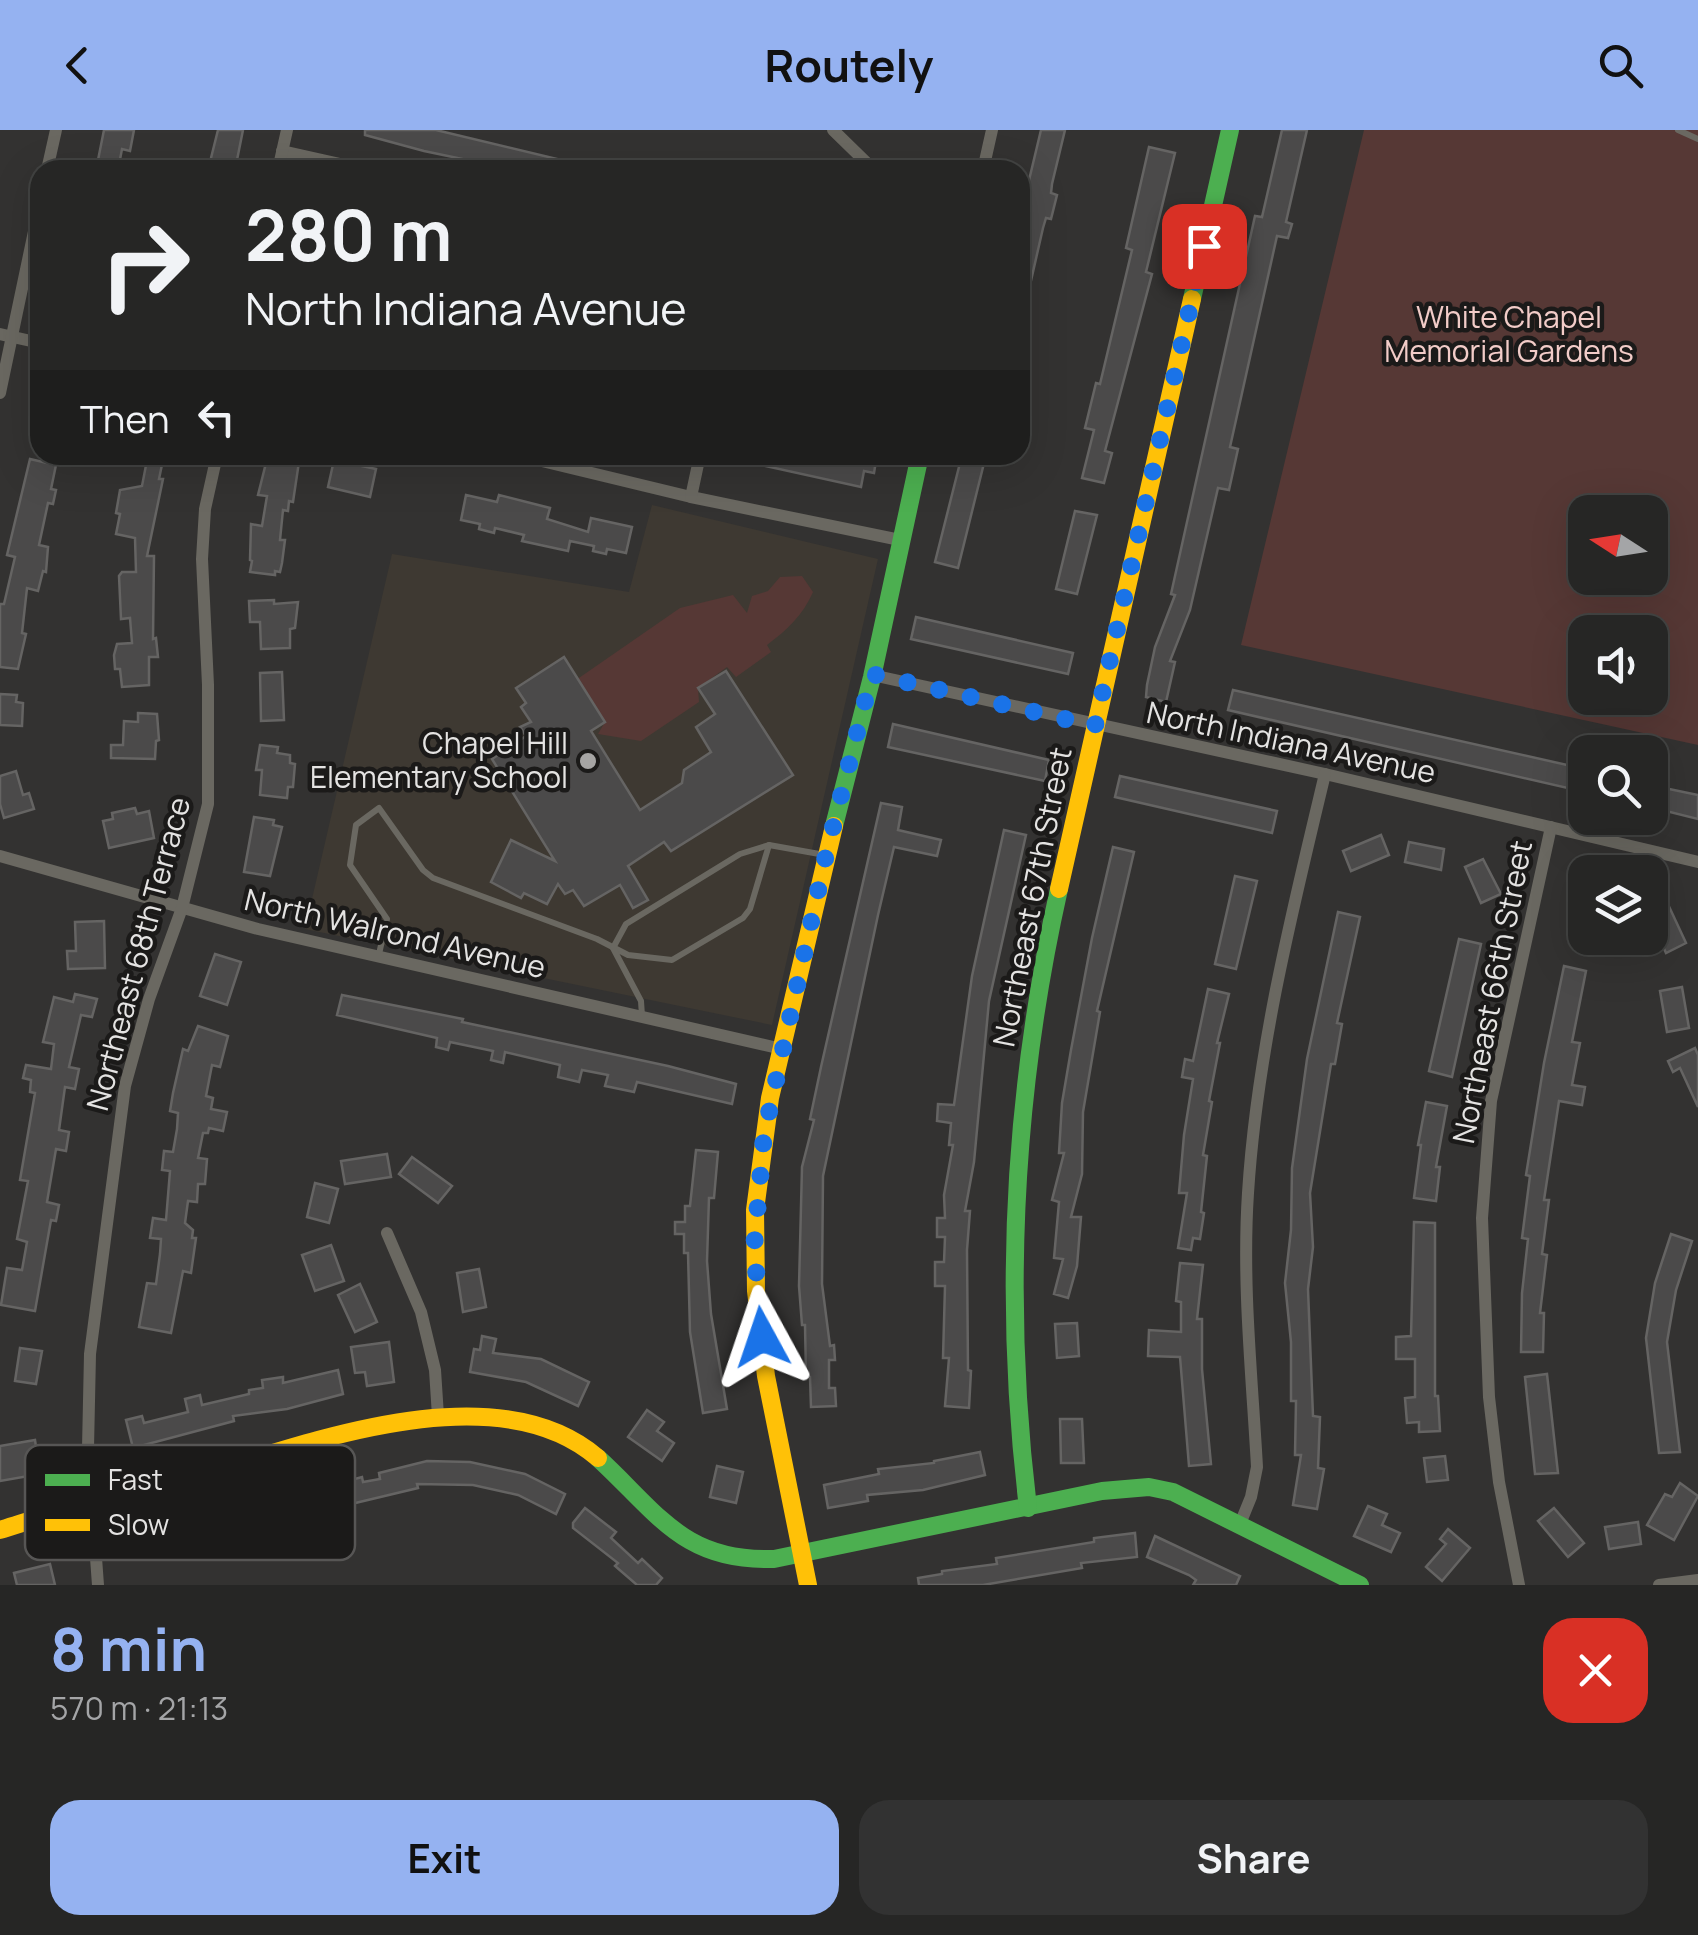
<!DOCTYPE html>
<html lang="en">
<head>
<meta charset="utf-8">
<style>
	body { margin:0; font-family:Manrope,sans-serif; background:#323232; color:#f1f3f6; height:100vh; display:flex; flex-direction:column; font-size:38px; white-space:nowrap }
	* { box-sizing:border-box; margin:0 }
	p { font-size:32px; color:#a4a5a7 }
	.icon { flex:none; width:55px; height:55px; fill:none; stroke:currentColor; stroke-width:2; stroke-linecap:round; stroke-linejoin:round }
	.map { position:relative; height:1455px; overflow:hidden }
	.details { display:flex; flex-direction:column; background:#262625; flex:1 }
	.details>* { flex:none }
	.hud { position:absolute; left:30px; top:30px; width:1000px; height:305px; border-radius:30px; box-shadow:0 10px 40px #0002,0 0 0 2px #424342; background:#262625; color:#f1f3f6; overflow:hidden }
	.needle { width:65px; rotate:282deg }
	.controls { position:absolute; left:1568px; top:365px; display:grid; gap:20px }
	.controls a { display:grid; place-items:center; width:100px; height:100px; border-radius:20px; background:#262625; box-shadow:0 10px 40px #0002,0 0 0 2px #424342; font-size:50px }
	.pin { position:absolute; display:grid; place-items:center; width:85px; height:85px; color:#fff; margin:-42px; border-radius:20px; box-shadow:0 5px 15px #0006 }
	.me { position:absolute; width:110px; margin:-55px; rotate:355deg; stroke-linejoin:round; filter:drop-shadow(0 0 8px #0008) }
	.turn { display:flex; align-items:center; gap:35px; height:210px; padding:0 50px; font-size:45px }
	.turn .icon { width:130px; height:130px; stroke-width:2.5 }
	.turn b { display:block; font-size:70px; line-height:85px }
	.then { display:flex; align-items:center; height:95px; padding:0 50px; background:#0003; gap:20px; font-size:38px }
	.round { display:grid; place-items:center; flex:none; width:105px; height:105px; border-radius:30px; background:#323232 }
	.overview { display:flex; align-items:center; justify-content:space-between; height:170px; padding:0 50px }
	h1 { font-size:60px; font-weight:700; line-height:75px; color:#95b2f1 }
	.cta { display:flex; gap:20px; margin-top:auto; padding:20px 50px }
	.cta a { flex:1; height:115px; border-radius:30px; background:#95b2f1; color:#111; font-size:40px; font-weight:700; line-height:115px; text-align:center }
	.cta a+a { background:#323232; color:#f1f3f6 }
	header { display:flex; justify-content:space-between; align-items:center; height:130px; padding:0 50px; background:#95b2f1; color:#111; font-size:45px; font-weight:700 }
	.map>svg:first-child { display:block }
	.built { fill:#3e3932 }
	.green { fill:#563835; fill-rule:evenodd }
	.building { fill:#4b4a4a; stroke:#656463; stroke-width:2.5 }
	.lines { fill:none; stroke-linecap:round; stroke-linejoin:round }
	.lane { stroke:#6a6861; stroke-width:6 }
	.street { stroke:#6a6861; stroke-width:12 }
	.fast { stroke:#4caf50; stroke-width:18 }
	.slow { stroke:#ffc107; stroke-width:18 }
	.route { stroke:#1a73e8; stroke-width:18; stroke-dasharray:0 32.4 }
	.poi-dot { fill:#a6a5a4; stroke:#1b1a19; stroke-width:4 }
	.labels { text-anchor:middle; stroke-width:9; stroke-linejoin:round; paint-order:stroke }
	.park-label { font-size:30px; fill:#f2ccc8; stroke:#1b1a19 }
	.street-label { font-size:30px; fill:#e4e3e2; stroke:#1b1a19 }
	.poi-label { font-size:30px; fill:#e4e3e2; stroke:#1b1a19; text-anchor:end }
	.key { fill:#1b1a19; stroke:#575655; stroke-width:2.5 }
	.key-label { font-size:28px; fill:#e4e3e2 }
</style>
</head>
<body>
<header><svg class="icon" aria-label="back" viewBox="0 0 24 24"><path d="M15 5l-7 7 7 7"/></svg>Routely<svg class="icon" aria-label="search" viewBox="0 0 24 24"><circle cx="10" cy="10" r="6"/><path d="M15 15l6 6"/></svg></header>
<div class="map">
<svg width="1698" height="1455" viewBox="0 0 1698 1455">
	<rect width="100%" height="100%" fill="#333231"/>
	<!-- built -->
	<polygon class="built" points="652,375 878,429 772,895 305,799 392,424 629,462"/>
	<!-- green -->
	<g class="green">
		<path d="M1364 0H1698V615L1241 515ZM1585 382H1650V448H1585ZM1585 502H1650V568H1585Z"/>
		<path d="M802 446 813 462C803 485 787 500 767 515L771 522 736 547 727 537 698 558 699 572 641 611 598 604 605 592 576 550 680 478 733 465 747 483 752 466 768 461 780 447Z"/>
	</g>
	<!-- building -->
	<g class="building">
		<polygon points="104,0 134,0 130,21 122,19 118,40 96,40"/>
		<polygon points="218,0 243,0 235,40 208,40"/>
		<polygon points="365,0 436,0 582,35 582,40 515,40 424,21 365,5"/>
		<polygon points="1041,0 1065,0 1052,54 1051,63 1057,65 1051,89 1046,88 1043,98 1025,177 1020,177 1020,88"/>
		<polygon points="1282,0 1307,0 1286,92 1292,94 1288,108 1277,106 1230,317 1238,319 1229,360 1218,358 1190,480 1170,531 1175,532 1166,572 1146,567 1147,555 1155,517 1175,465 1171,464 1255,86 1262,87"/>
		<polygon points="1149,17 1175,23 1146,142 1152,144 1105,321 1112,323 1104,353 1082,348 1094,300 1085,298 1096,253 1100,254 1132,120 1126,118"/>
		<polygon points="148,325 164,325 159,349 163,349 147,426 154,426 153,509 156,508 158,527 149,527 149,555 122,557 120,539 115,539 114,525 117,514 132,513 130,488 121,489 119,446 122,442 136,442 135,408 116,404 120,384 116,383 120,360 142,356"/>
		<polygon points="268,325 300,325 293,372 289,371 288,381 283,380 280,410 285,410 282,433 280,442 275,441 275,445 250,442 252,431 250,430 251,394 262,396 267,366 258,365"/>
		<polygon points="738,325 812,325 858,334 860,325 877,325 874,343 864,341 861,357 738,330"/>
		<polygon points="962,325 986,325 958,438 935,432"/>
		<polygon points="30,329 56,335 51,359 56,360 53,374 48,373 39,415 48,417 46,442 43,441 38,461 27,458 22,503 26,504 18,539 0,537 0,474 4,474 15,427 7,425"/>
		<polygon points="334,330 376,339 370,367 328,357"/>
		<polygon points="466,365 497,372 499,365 550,378 547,389 588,402 591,388 632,397 626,423 607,419 606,424 593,421 594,416 570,411 568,421 522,411 524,405 495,398 494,403 479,399 480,394 461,390"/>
		<polygon points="1075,381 1097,385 1077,464 1056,459"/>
		<polygon points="274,470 274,474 298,472 295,498 290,499 290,518 261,519 260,492 250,492 249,471"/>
		<polygon points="916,487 1073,523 1068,544 911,509"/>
		<polygon points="564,527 605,592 591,601 640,680 682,653 684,640 711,622 696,597 715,584 698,558 726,541 793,645 671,721 664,712 628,736 648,770 633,778 620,755 584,776 573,760 565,764 558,754 547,774 524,763 521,768 491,752 511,710 555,731 492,629 526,606 520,597 531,592 521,577 526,573 516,558"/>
		<polygon points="282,542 284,590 261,591 260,543"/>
		<polygon points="1233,560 1585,639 1585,662 1228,580"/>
		<polygon points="0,564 17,565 16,572 23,573 22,596 0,595"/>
		<polygon points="138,583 157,584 159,610 156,611 155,629 111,628 111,615 123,615 124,591 138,592"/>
		<polygon points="893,594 1049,630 1045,651 888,617"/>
		<polygon points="260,615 278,617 277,623 290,625 290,633 295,634 293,657 288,657 287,668 260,665 262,640 256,640"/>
		<polygon points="16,641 23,665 29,663 34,679 4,688 0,674 0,646"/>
		<polygon points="1120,646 1277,681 1272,703 1115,667"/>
		<polygon points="1650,655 1698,665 1698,689 1650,677"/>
		<polygon points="881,673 902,677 898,700 941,710 937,726 894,717 878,785 823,1046 822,1154 830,1216 834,1215 835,1230 829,1230 829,1258 835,1258 836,1276 811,1277 810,1247 806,1247 805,1195 802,1195 799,1156 802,1037 814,990 810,989 821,937"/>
		<polygon points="135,678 137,684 149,681 154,708 109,718 103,691 113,689 112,683"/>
		<polygon points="254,687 274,690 273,695 282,697 270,746 244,742"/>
		<polygon points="1004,700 1026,705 989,871 974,1032 965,1081 970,1081 967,1120 968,1240 971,1241 969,1278 945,1276 949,1228 943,1228 945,1156 935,1156 935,1132 944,1132 945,1107 937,1107 937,1088 945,1088 944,1065 953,1015 949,1015 951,993 937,991 938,974 954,975 972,846"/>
		<polygon points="1381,705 1389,725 1351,741 1343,721"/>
		<polygon points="1409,712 1444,719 1441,740 1405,732"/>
		<polygon points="1113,717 1134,722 1097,881 1100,882 1083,982 1082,1044 1071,1087 1081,1087 1077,1136 1068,1168 1054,1164 1063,1129 1054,1128 1059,1072 1052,1070 1064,1023 1059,1023 1062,973 1071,920 1092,808"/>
		<polygon points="1483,729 1501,764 1481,773 1465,737"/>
		<polygon points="1235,746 1257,751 1236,839 1215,834"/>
		<polygon points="1666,770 1686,813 1666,823 1650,788 1650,778"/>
		<polygon points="1338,782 1360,787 1337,893 1342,894 1335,934 1331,934 1310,1063 1313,1117 1308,1159 1313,1286 1320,1287 1318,1338 1324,1339 1317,1379 1293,1375 1301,1325 1295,1325 1296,1271 1291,1271 1291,1212 1285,1153 1291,1100 1292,1038 1307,929"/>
		<polygon points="104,791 105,838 68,839 67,821 76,821 75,792"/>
		<polygon points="1459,809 1481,814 1452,947 1429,941"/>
		<polygon points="215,824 241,832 227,875 200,866"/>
		<polygon points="1564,836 1586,841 1572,912 1580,913 1572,955 1585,957 1582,975 1559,971 1544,1070 1549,1070 1542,1124 1547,1125 1540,1183 1544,1183 1543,1222 1521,1222 1522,1163 1528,1109 1522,1108 1530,1046 1526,1045 1544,933"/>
		<polygon points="1682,857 1689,898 1667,902 1660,861"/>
		<polygon points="1208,859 1229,864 1217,913 1220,913 1209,971 1212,972 1203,1025 1207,1026 1201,1082 1204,1083 1200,1109 1193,1108 1191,1120 1178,1118 1187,1063 1179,1063 1184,1005 1193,949 1182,947 1185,929 1193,931"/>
		<polygon points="75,864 97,869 92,887 81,885 69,937 79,939 75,959 65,957 59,1000 69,1002 66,1021 56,1019 47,1072 59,1075 56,1091 51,1090 35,1181 1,1175 7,1138 22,1140 27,1112 17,1109 28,1051 20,1050 35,963 30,962 31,950 23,948 26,935 51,939 54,914 43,912 54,867 73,872"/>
		<polygon points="342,865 463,889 462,892 668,936 736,954 732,974 637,952 634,962 610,957 605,956 608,945 582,940 579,952 558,947 560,935 505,922 503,933 491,930 493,921 450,912 448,920 436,917 437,908 337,885"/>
		<polygon points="198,896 228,906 220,937 212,935 206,966 213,968 211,979 227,982 223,1001 209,998 208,1003 203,1003 198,1028 207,1029 205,1054 198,1054 197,1072 188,1071 185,1093 193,1100 192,1108 196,1108 191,1143 183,1141 171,1203 139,1197 147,1153 156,1154 160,1124 161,1109 150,1108 153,1088 166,1090 170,1041 162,1040 164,1021 173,1022 177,999 178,983 170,981 173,963 183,919 188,921"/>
		<polygon points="1695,918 1698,925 1698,977 1680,938 1673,942 1668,931"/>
		<polygon points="1426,972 1447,976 1436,1037 1440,1037 1436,1071 1414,1068 1421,1015 1418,1015"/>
		<polygon points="696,1020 718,1022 714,1068 709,1068 707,1131 711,1184 727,1279 703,1283 690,1202 688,1123 684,1123 684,1104 675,1104 675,1092 685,1092 685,1076 690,1076"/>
		<polygon points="387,1024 391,1047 345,1054 341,1031"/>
		<polygon points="412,1027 452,1056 438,1073 399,1044"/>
		<polygon points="315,1053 338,1059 329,1093 307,1087"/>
		<polygon points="1414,1092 1435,1093 1435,1266 1438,1266 1440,1301 1419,1302 1419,1292 1407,1293 1405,1268 1415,1267 1415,1229 1396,1229 1396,1207 1411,1206"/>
		<polygon points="1671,1104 1692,1111 1676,1160 1667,1212 1680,1322 1659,1323 1646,1208 1655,1153"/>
		<polygon points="331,1115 344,1151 315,1161 302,1125"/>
		<polygon points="1180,1133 1203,1135 1197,1189 1202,1189 1202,1239 1211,1334 1189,1336 1180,1227 1148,1226 1149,1200 1181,1202 1181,1172 1176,1171"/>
		<polygon points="479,1139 486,1177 463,1182 457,1143"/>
		<polygon points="360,1154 377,1192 355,1202 338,1165"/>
		<polygon points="1077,1193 1079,1226 1057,1228 1055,1194"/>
		<polygon points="482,1206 496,1209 493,1223 541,1229 589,1252 578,1276 526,1252 470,1242 474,1219 480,1220"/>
		<polygon points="389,1212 394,1252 367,1256 365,1242 355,1243 351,1217"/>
		<polygon points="20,1218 42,1221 36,1254 15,1251"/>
		<polygon points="338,1240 343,1264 287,1279 233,1286 234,1291 133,1318 126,1290 142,1286 144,1293 188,1282 185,1269 200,1265 202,1275 249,1264 249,1260 263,1258 262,1250 283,1247 283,1253"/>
		<polygon points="1547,1244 1558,1343 1535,1344 1525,1247"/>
		<polygon points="647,1280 664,1292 657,1301 674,1313 662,1331 628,1307"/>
		<polygon points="1060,1289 1082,1289 1084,1333 1061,1333"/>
		<polygon points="35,1310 40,1344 0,1351 0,1316"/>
		<polygon points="980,1322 985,1345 923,1360 867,1365 868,1371 828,1378 824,1355 879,1344 878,1339 934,1333 934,1331"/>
		<polygon points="1445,1326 1448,1350 1427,1352 1424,1328"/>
		<polygon points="427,1331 470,1332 525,1344 565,1364 556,1384 518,1365 473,1355 417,1354 418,1358 322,1381 317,1359 362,1347 363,1352 380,1349 379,1343"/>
		<polygon points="717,1336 743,1342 736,1373 710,1367"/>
		<polygon points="1680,1353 1698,1366 1674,1410 1647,1395 1665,1364 1672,1367"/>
		<polygon points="1368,1376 1387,1384 1382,1395 1400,1403 1391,1422 1354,1406"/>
		<polygon points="585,1378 616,1402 611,1408 638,1433 642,1429 662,1448 656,1455 637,1455 615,1436 618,1433 573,1398 573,1393"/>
		<polygon points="1554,1378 1584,1413 1568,1427 1538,1391"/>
		<polygon points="1638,1392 1641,1414 1609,1419 1605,1397"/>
		<polygon points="1448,1399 1470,1418 1442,1451 1426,1437 1446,1414 1440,1409"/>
		<polygon points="1135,1403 1137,1427 1081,1433 1082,1438 983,1455 919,1455 918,1448 942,1444 942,1441 997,1434 996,1428 1094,1412 1094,1408"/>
		<polygon points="1155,1406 1240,1446 1236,1455 1193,1455 1196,1450 1189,1445 1147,1427"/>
		<polygon points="50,1434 55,1455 17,1455 14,1443"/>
	</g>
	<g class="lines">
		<!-- lane -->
		<g class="lane">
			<polyline points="1678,0 1698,9"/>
			<polyline points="379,824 387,789 350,735 356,695 379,678 423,740 433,748 597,809 628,825 672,830 743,788 750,779 769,715"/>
			<polyline points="642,886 641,871 613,818 626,794 740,724 769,715 825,725"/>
		</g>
		<!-- street -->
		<g class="street">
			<polyline points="833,0 874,40"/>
			<polyline points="282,21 367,40"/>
			<polyline points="47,40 56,0"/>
			<polyline points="278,40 287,0"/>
			<polyline points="983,40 992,0"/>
			<polyline points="0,204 40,213"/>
			<polyline points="0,263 40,73"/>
			<polyline points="517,325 691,367 900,410"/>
			<polyline points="691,367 700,325"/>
			<polyline points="872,545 1325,644 1698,732"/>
			<polyline points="0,726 258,799 782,919"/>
			<polyline points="387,1103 421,1182 435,1240 438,1286"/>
			<path d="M1240 1394 1251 1367 1257 1337C1252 1246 1242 1154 1248 1063 1257 921 1292 782 1325 644"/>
			<polyline points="98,1455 88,1318 90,1224 125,956 149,869 182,778 208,674 208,555 202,429 205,379 217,325"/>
			<polyline points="1519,1455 1499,1352 1489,1267 1482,1088 1491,971 1551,697"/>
			<polyline points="1659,1455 1698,1450"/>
		</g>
		<!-- fast -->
		<g class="fast">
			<polyline points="1192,169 1230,0"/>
			<polyline points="834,696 872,547 920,325"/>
			<path d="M598 1328C658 1383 683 1432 774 1429L1102 1361 1149 1357 1173 1362 1360 1455"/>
			<path d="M1028 1378C1003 1170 1013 964 1059 759"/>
		</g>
		<!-- slow -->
		<g class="slow">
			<polyline points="1059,759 1192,169"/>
			<path d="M0 1400C29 1391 58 1381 88 1374 111 1368 134 1366 156 1359 276 1326 488 1233 598 1328"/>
			<polyline points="808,1455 766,1246 756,1161 755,1080 770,968 834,696"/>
		</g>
	</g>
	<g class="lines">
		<!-- route -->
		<polyline class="route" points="762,1207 754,1118 764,1005 826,725 872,544 1095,596 1204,116"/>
	</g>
	<!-- markers -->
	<circle class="poi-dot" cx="588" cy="631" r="10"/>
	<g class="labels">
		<!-- park labels -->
		<g class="park-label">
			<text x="1509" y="198">White Chapel<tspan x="1509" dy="34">Memorial Gardens</tspan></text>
		</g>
		<!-- street labels -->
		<g class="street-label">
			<text transform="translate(1291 613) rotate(12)" y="10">North Indiana Avenue</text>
			<text transform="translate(1033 767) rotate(-79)" y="10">Northeast 67th Street</text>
			<text transform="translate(395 804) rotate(13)" y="10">North Walrond Avenue</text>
			<text transform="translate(139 824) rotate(-75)" y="10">Northeast 68th Terrace</text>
			<text transform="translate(1493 862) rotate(-79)" y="10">Northeast 66th Street</text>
		</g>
		<!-- poi labels -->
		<g class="poi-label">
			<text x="568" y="624">Chapel Hill<tspan x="568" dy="34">Elementary School</tspan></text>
		</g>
	</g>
	<!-- legend -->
	<rect x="25" y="1315" width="330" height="115" rx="15" class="key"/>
	<rect x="45" y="1344" width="45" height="12" fill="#4caf50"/>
	<rect x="45" y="1389" width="45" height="12" fill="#ffc107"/>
	<g class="key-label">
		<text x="108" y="1360">Fast</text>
		<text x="108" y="1405">Slow</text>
	</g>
</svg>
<div class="controls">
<a><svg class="needle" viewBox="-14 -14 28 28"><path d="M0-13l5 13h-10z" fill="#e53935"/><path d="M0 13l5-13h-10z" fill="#a4a5a7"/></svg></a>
<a><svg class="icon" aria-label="sound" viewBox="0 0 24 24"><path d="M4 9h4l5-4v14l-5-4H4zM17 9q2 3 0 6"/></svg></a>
<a><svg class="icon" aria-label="search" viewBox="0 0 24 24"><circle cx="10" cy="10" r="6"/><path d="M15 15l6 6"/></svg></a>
<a><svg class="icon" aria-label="layers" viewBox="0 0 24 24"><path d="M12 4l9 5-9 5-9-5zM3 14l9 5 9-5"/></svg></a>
</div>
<div class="pin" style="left:1204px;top:116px;background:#d93025"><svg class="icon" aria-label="arrive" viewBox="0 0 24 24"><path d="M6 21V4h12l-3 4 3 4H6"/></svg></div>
<svg class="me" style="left:762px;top:1207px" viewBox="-20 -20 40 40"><path d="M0-17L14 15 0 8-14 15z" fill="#1a73e8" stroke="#fff" stroke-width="4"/></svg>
<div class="hud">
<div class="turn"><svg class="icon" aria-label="right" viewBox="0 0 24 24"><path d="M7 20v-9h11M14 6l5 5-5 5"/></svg><div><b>280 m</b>North Indiana Avenue</div></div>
<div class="then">Then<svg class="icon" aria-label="left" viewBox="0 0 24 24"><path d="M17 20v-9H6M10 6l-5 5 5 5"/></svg></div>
</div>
</div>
<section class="details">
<div class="overview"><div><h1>8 min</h1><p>570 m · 21:13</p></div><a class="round" style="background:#d93025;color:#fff"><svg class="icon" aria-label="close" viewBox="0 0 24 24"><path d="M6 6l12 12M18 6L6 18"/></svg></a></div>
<div class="cta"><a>Exit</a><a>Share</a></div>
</section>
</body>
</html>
